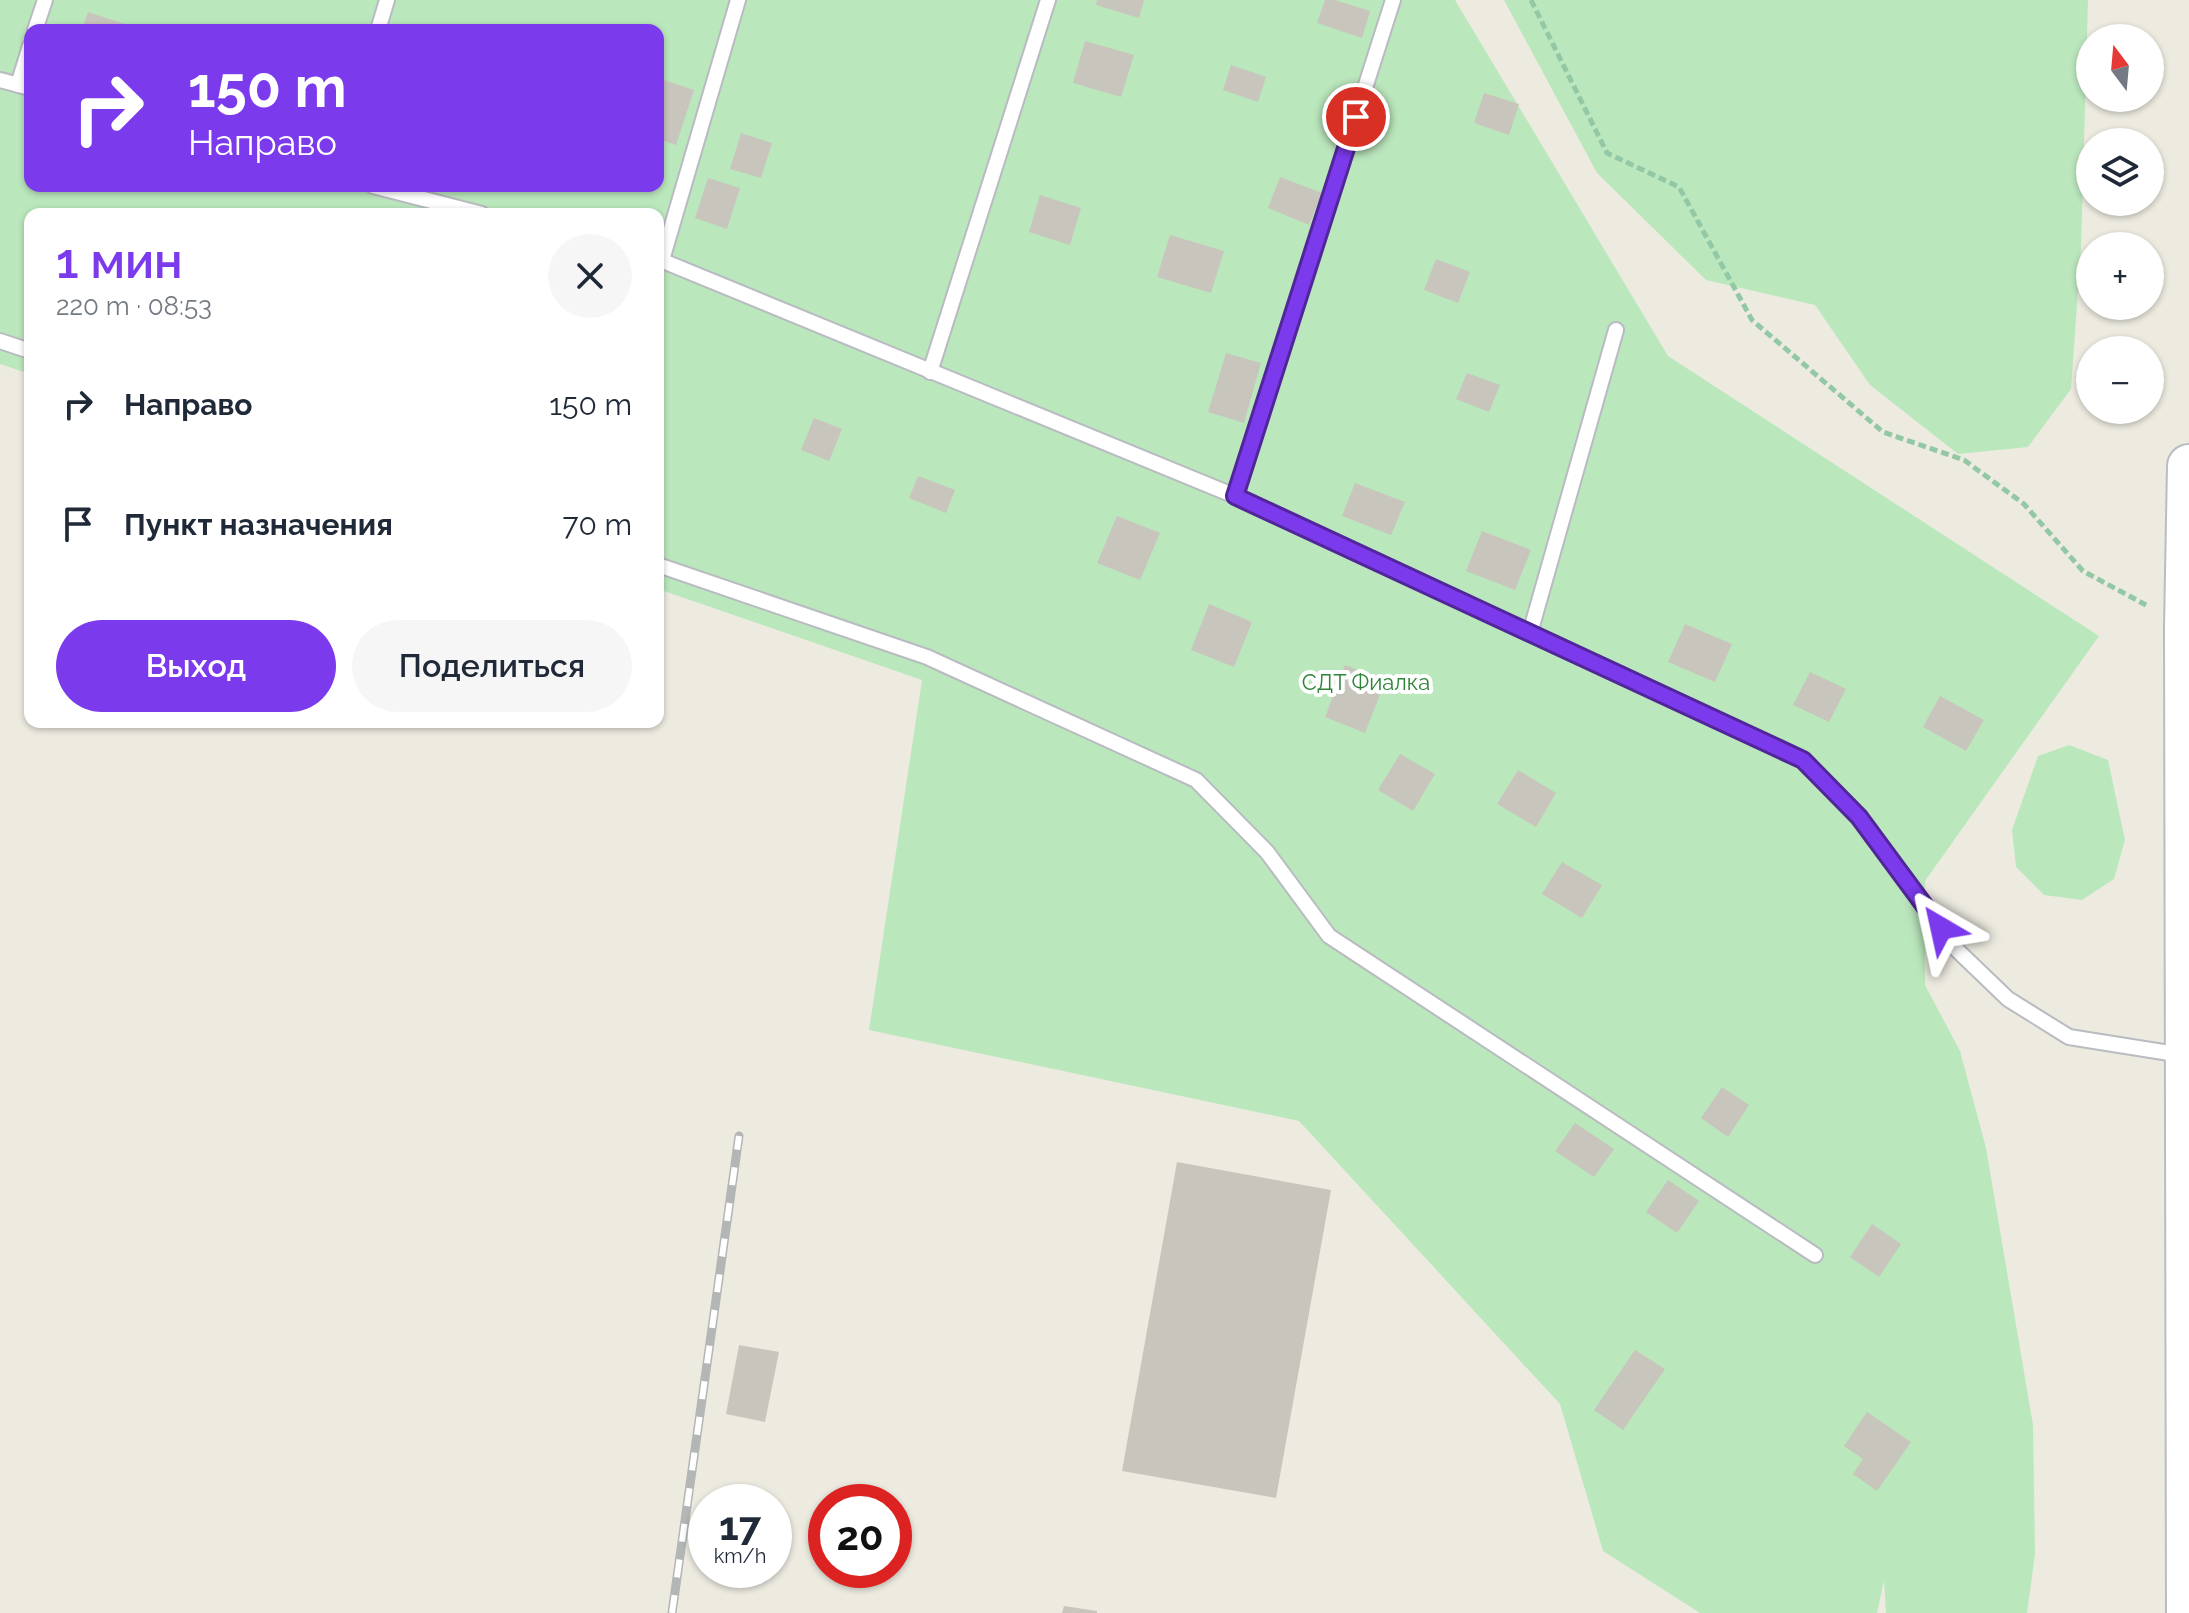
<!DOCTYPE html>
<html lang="ru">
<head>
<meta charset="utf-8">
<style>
	body { margin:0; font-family:Raleway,sans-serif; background:#f6f6f7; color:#1f2937; height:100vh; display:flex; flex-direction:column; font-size:30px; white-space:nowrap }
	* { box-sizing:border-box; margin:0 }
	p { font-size:26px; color:#747a83 }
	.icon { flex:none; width:44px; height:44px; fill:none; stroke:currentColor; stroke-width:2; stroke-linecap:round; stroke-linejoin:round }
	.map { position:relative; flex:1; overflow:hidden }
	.side { position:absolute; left:24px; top:208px; width:640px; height:520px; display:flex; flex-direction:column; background:#fff; border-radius:16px; box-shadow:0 2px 6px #0004 }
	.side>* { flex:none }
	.hud { position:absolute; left:24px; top:24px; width:640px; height:168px; border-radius:16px; box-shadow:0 2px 6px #0004; background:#7c3aed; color:#fff; overflow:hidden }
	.needle { width:52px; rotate:344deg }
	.tools { position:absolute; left:2076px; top:24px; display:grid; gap:16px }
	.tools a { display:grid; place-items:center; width:88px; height:88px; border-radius:50%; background:#fff; box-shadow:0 2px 6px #0004; font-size:40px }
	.speed { position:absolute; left:688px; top:1484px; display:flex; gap:16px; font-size:40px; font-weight:700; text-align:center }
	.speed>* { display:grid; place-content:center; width:104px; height:104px; border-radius:50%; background:#fff; box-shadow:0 2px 6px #0004; line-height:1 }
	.speed small { font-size:20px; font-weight:400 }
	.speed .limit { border:12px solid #d22; background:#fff; color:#111 }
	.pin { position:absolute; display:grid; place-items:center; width:68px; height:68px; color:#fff; margin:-34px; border:4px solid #fff; border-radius:50%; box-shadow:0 2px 8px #0007 }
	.me { position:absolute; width:88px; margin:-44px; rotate:324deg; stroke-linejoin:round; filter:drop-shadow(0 0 6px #0008) }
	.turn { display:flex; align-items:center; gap:28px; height:168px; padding:0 32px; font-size:36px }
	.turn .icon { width:104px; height:104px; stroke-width:2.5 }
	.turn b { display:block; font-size:56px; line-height:68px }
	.round { display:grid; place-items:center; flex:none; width:84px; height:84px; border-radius:42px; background:#f6f6f7 }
	.overview { display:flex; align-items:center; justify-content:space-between; height:136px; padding:0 32px }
	h1 { font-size:48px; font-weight:600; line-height:60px; color:#7c3aed }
	.action { display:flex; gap:16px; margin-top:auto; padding:16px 32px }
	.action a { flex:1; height:92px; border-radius:48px; background:#7c3aed; color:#fff; font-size:32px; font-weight:600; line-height:92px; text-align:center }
	.action a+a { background:#f6f6f7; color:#1f2937 }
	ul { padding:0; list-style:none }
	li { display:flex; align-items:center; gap:24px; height:120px; padding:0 32px }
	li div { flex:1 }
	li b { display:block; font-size:30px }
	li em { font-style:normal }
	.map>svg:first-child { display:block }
	.green { fill:#bbe7bd; fill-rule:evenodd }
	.building { fill:#c8c5bd }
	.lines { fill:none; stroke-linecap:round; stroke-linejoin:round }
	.lane-casing { stroke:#b8bbc0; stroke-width:18 }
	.secondary-casing { stroke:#b9bcc3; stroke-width:46 }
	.path { stroke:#93c8a5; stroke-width:5; stroke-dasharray:8 4; stroke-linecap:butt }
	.lane { stroke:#fff; stroke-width:14 }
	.secondary { stroke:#fff; stroke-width:42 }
	.rail-casing { stroke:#b4b5b5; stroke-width:9 }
	.rail { stroke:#fff; stroke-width:6; stroke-dasharray:18; stroke-linecap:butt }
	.route-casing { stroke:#51269a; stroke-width:20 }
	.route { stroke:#7c3aed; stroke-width:14 }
	.labels { text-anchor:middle; stroke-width:8; stroke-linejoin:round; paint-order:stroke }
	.park-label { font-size:22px; fill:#2e8437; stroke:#fff }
</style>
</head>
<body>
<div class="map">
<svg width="2189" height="1613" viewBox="0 0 2189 1613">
	<rect width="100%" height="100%" fill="#edebe0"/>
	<!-- green -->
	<g class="green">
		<path d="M0 0H1455L1668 356 2099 636 1925 881V985L1960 1051 1986 1148 2033 1425 2035 1554 2027 1613H1886L1884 1580 1877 1613H1700L1603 1551 1560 1404 1299 1121 869 1030 922 680 658 589V214H30V374L0 364ZM30 30H658V186H30Z"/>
		<polygon points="1504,0 2088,0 2081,249 2071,389 2028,447 1958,454 1870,385 1815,305 1706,280 1597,173"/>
		<polygon points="2069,745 2108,760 2125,840 2114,879 2082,900 2044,895 2016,867 2012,830 2038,756"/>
	</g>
	<!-- building -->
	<g class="building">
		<polygon points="1097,0 1144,0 1139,18 1096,5"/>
		<polygon points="1325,0 1335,0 1370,11 1362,38 1317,23"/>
		<polygon points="88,12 125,24 123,30 82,30"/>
		<polygon points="1085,41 1134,55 1121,97 1073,83"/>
		<polygon points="1231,65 1266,77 1258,102 1223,90"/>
		<polygon points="658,78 694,90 676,145 658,139"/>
		<polygon points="1484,93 1519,104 1509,135 1474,123"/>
		<polygon points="741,133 772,143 761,178 730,169"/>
		<polygon points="1280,177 1322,193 1309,225 1268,208"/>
		<polygon points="708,178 740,188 727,229 695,218"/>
		<polygon points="1040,195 1081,208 1070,245 1029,232"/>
		<polygon points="1170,235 1224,251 1211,293 1157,277"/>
		<polygon points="1436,259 1470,272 1458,303 1424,290"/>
		<polygon points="1226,353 1261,363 1244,423 1208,412"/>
		<polygon points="1467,373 1500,385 1489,412 1456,399"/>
		<polygon points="814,418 842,429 829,461 801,450"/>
		<polygon points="918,476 955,490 946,513 909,498"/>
		<polygon points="1355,483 1405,502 1391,535 1342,516"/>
		<polygon points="1117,516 1160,533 1140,580 1097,563"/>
		<polygon points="1482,531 1531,550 1515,590 1466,571"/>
		<polygon points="1209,604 1252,622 1234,667 1191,650"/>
		<polygon points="1685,624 1732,644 1715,682 1668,662"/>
		<polygon points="1345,665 1385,681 1365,733 1325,717"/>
		<polygon points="1810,672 1846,689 1829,722 1793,705"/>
		<polygon points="1940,696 1984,720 1966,751 1923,727"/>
		<polygon points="1400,754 1435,774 1413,811 1378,790"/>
		<polygon points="1518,770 1556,793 1536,827 1497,804"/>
		<polygon points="1562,862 1602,885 1582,918 1542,894"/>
		<polygon points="1722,1087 1749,1105 1728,1137 1701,1118"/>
		<polygon points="1575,1123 1614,1149 1594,1177 1555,1151"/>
		<polygon points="1177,1162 1331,1190 1276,1498 1122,1471"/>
		<polygon points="1668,1180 1699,1201 1677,1233 1646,1212"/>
		<polygon points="1872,1224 1901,1244 1879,1277 1850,1257"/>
		<polygon points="739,1345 779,1352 765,1422 726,1414"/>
		<polygon points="1635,1350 1665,1369 1623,1430 1594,1410"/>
		<polygon points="1867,1412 1911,1442 1877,1491 1853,1474 1863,1459 1844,1446"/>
		<polygon points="1064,1606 1097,1611 1097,1613 1062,1613"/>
	</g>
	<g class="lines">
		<!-- lane casing -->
		<g class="lane-casing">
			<g id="lane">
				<polyline points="35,30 45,0"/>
				<polyline points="378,30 387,0"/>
				<polyline points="0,80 30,88"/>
				<polyline points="18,85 30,46"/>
				<polyline points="373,186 482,214"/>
				<polyline points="658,259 1235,496 1803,760 1859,817 1957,950 2008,999 2069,1037 2182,1055"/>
				<polyline points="662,260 738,0"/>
				<polyline points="0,341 30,351"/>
				<polyline points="930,372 1048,0"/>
				<polyline points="1235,496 1393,0"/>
				<polyline points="658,565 927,657 1196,780 1267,852 1329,936 1815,1255"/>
				<polyline points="1530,633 1616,330"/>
			</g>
		</g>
		<!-- secondary casing -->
		<g class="secondary-casing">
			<polyline id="secondary" points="2188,1613 2186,627 2189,466"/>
		</g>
		<!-- path -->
		<polyline class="path" points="1531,0 1607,153 1679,187 1752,320 1883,432 1964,460 2024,504 2083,571 2146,605"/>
		<!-- lane -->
		<use href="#lane" class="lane"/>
		<!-- secondary -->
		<use href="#secondary" class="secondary"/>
		<!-- rail casing -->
		<g class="rail-casing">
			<polyline id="rail" points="672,1613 739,1136"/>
		</g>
		<!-- rail -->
		<use href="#rail" class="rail"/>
	</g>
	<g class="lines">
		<!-- route casing -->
		<g class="route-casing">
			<polyline id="route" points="1356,117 1235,496 1803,760 1859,817 1941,928"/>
		</g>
		<!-- route -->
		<use href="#route" class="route"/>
	</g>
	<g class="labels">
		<!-- park labels -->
		<g class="park-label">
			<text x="1366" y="690">СДТ Фиалка</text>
		</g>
	</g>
</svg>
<div class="tools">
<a><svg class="needle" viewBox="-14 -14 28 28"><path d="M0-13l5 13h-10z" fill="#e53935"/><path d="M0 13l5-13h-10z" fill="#747a83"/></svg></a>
<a><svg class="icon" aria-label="layers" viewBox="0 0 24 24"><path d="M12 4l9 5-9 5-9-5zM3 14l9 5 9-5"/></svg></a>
<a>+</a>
<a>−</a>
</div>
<div class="speed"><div>17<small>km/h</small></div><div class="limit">20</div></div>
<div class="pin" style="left:1356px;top:117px;background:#d93025"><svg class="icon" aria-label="arrive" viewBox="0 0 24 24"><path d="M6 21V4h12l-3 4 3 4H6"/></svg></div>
<svg class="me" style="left:1941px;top:928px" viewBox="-20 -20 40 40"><path d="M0-17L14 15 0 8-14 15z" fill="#7c3aed" stroke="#fff" stroke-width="4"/></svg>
<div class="hud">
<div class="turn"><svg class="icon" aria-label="right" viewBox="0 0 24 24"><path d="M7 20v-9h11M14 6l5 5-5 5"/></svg><div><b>150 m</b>Направо</div></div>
</div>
<section class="side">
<div class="overview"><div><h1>1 мин</h1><p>220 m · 08:53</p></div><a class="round"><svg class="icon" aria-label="close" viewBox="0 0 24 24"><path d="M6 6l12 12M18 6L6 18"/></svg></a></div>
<ul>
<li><svg class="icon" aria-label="right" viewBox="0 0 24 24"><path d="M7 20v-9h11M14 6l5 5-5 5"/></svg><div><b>Направо</b></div><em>150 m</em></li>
<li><svg class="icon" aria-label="arrive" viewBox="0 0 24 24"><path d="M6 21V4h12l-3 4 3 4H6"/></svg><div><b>Пункт назначения</b></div><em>70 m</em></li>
</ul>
<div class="action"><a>Выход</a><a>Поделиться</a></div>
</section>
</div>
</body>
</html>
